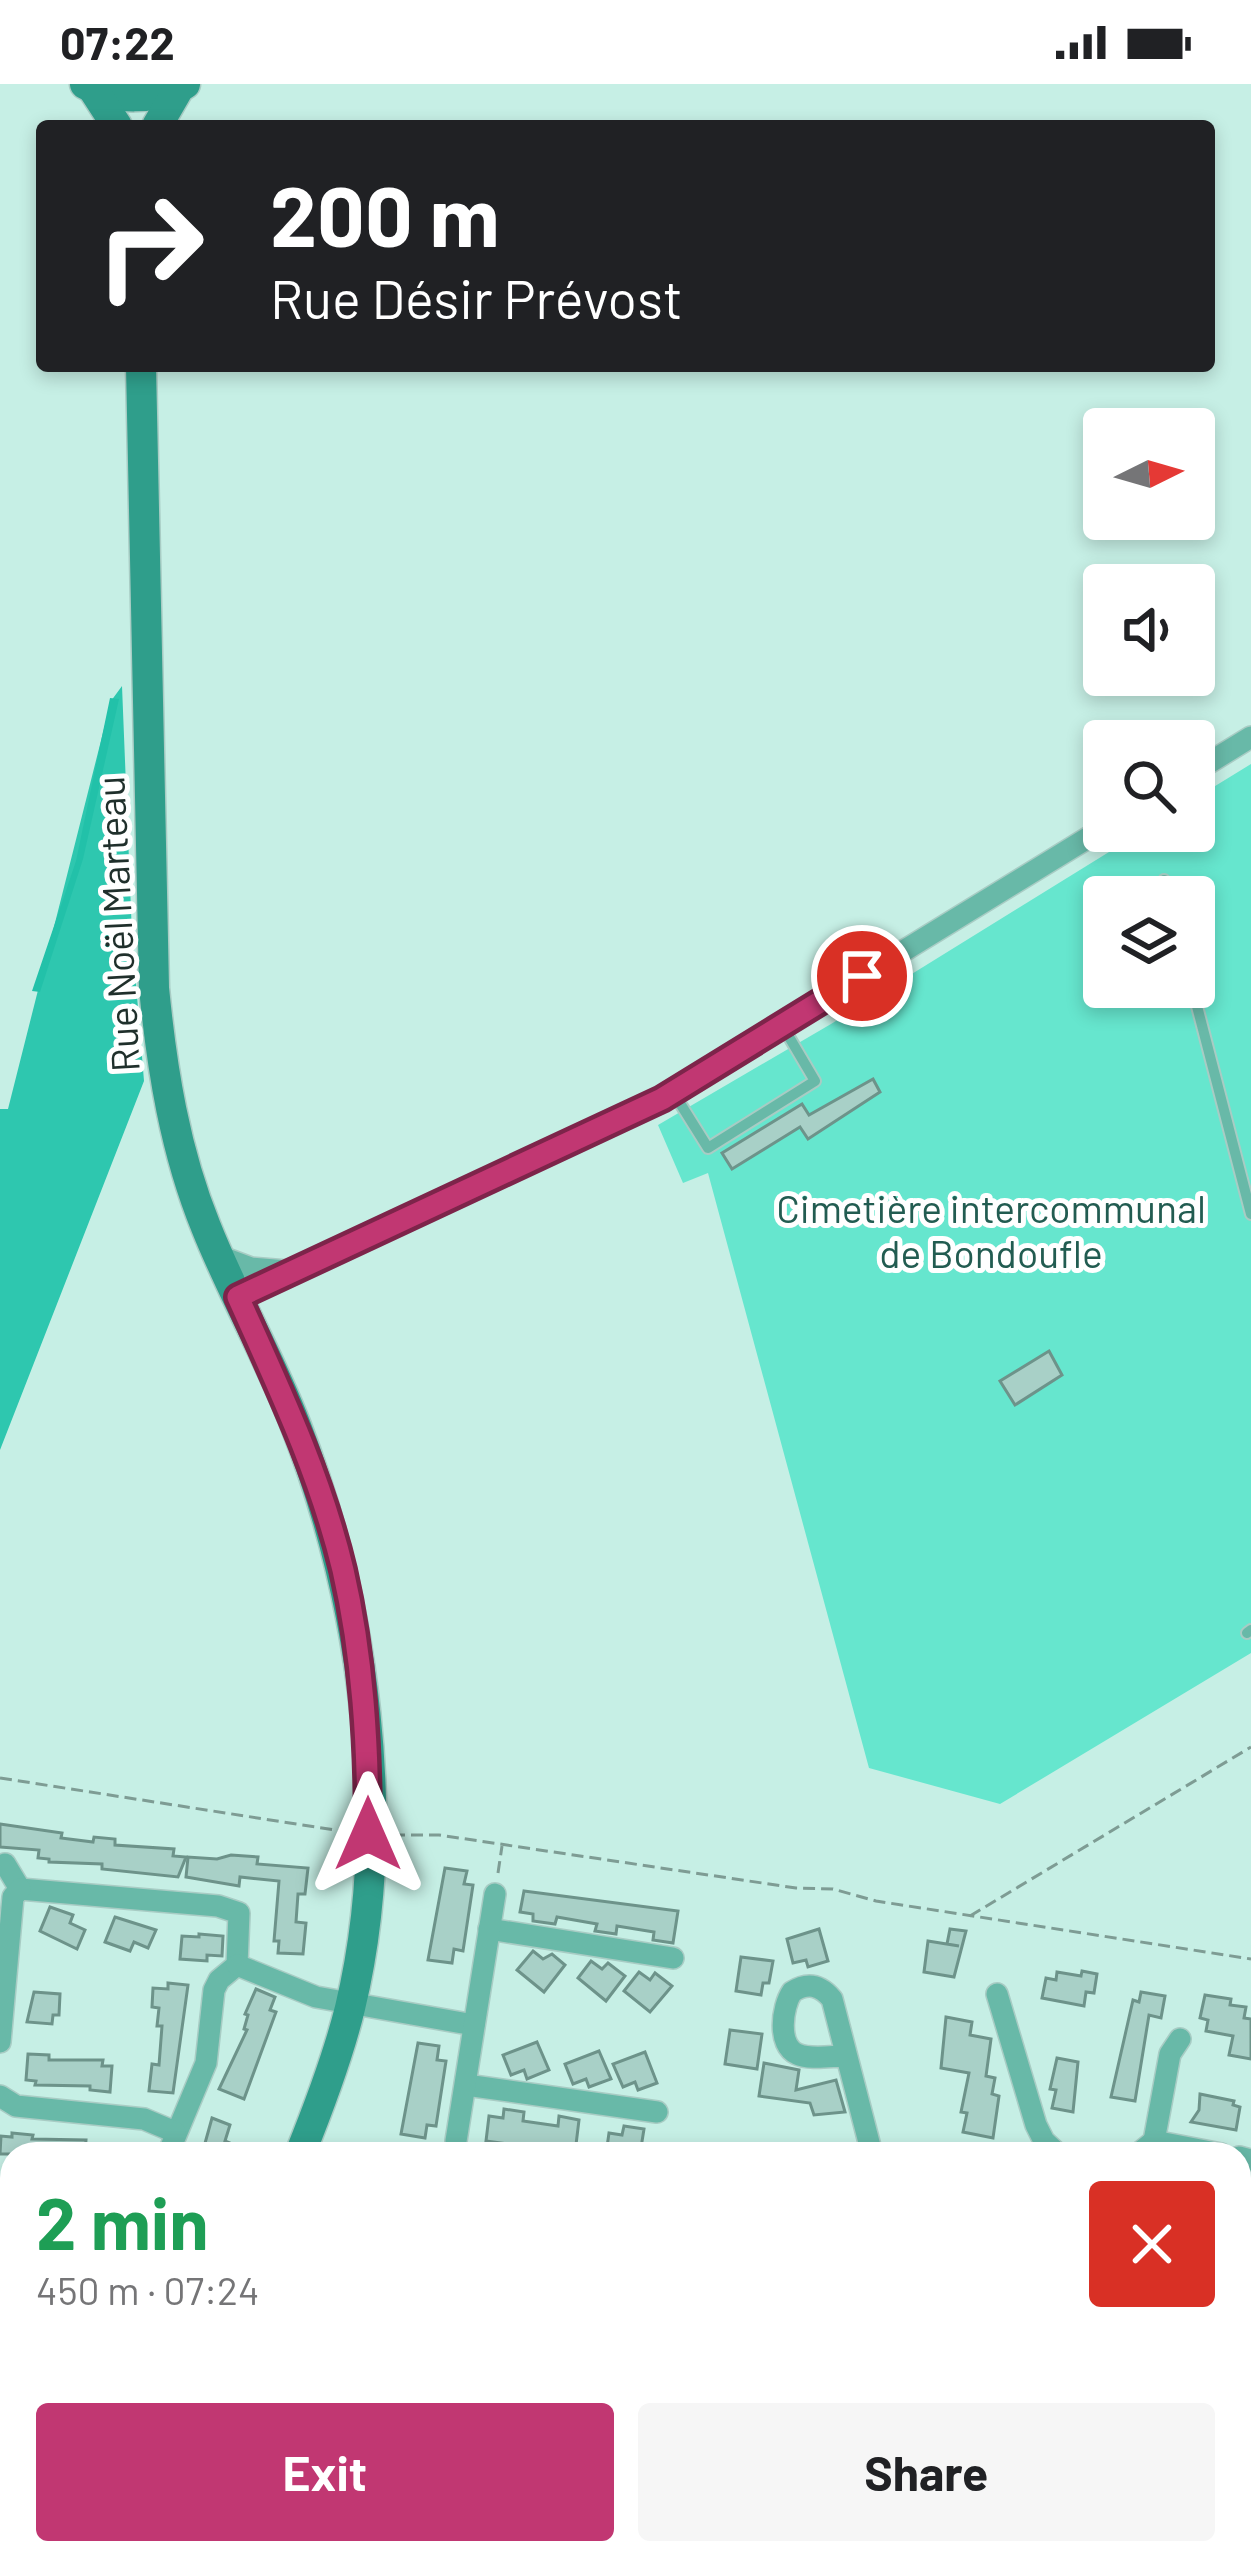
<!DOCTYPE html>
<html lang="en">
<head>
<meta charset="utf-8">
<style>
	body { margin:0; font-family:Barlow,sans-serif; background:#f6f6f6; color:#202124; height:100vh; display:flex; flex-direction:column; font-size:45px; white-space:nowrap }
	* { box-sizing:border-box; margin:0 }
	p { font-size:39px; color:#757577 }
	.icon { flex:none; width:66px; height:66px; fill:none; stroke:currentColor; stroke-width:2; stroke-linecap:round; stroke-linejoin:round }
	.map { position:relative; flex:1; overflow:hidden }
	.details { position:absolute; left:0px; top:2058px; width:1251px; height:423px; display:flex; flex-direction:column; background:#fff; border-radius:36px 36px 0 0; box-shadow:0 6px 18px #0003 }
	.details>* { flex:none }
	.hud { position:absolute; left:36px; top:36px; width:1179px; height:252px; border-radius:12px; box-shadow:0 6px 18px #0003; background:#202124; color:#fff; overflow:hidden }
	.needle { width:78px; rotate:85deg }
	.tools { position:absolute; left:1083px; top:324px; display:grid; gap:24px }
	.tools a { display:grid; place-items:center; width:132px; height:132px; border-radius:12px; background:#fff; box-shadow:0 6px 18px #0003; font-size:60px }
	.pin { position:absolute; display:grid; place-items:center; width:102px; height:102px; color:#fff; margin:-51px; border:6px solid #fff; border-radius:50%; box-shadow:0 3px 12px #0007 }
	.me { position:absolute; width:132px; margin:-66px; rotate:0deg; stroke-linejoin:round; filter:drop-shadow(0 0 9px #0008) }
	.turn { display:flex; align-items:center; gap:42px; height:252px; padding:0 36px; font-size:54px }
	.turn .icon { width:156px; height:156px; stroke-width:2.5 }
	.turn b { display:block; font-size:84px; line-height:102px }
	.round { display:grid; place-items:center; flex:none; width:126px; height:126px; border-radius:12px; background:#f6f6f6 }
	.overview { display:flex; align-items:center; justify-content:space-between; height:204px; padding:0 36px }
	h1 { font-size:72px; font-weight:700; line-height:90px; color:#1e9e55 }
	.cta { display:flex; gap:24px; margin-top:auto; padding:24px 36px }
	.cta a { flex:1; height:138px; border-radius:12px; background:#c13772; color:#fff; font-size:48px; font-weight:700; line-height:138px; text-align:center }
	.cta a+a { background:#f6f6f6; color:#202124 }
	.status { display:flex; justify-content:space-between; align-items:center; height:84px; padding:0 60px; background:#fff; direction:ltr }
	.status svg { height:33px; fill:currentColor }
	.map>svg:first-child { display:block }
	.green { fill:#66e6ce; fill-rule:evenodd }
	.forest { fill:#2ec7af }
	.water { fill:#22c1a9 }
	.building { fill:#a8d0c7; stroke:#6d938a; stroke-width:3 }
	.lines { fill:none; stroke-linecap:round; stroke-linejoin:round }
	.lane-casing { stroke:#a8ccc4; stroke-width:14 }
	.street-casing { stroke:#a8ccc4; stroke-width:24 }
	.secondary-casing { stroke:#a8ccc4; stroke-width:33 }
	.path { stroke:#7e9c94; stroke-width:3; stroke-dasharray:12 6; stroke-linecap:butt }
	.lane { stroke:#68b9a8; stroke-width:10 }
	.street { stroke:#68b9a8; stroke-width:21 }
	.secondary { stroke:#2f9e8b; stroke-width:30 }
	.route-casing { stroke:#7d244a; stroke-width:30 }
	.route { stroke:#c13772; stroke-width:21 }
	.labels { text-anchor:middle; stroke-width:10; stroke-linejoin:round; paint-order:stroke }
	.street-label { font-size:39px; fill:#1f2f2b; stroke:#fff }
	.park-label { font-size:39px; fill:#225c51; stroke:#fff }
</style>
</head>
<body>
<div class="status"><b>07:22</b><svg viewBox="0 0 49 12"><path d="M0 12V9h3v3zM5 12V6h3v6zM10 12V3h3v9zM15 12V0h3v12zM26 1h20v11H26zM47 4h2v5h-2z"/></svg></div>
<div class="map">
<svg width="1251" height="2480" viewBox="0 0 1251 2480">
	<rect width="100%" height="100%" fill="#c6efe5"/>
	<!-- green -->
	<path class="green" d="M1251 680V1569L1000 1720 869 1684 708 1089 683 1099 658 1041 831 940 1143 747H1194V715ZM1104 813H1194V903H1104Z"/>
	<!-- forest -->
	<polygon class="forest" points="122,602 132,851 144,997 0,1366 0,1025 8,1025 111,617"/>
	<!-- water -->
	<polygon class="water" points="110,614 119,615 83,775 40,908 32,907 76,777"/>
	<!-- building -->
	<g class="building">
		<polygon points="873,995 880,1008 808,1055 800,1043 732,1085 722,1069 802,1020 809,1031"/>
		<polygon points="1049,1267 1062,1291 1015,1321 1000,1297"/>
		<polygon points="0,1740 62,1749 61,1754 93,1758 94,1753 115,1755 115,1761 174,1765 173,1772 186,1773 178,1793 102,1785 102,1780 49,1778 49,1775 38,1774 39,1766 0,1763"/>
		<polygon points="231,1771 258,1773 257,1780 308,1784 305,1810 298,1810 296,1838 306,1839 303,1870 278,1869 279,1857 274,1857 279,1797 240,1793 239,1802 186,1793 188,1773 217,1775"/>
		<polygon points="445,1784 467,1787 464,1800 473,1801 463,1867 454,1865 452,1879 428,1876"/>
		<polygon points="524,1807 678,1827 673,1859 653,1856 654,1848 617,1842 616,1850 595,1847 597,1840 557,1833 555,1840 533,1837 533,1830 520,1828"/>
		<polygon points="50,1823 73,1831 70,1839 85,1846 77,1865 40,1847"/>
		<polygon points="115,1833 156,1846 148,1864 134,1858 130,1867 105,1858"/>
		<polygon points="819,1845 828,1877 808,1883 806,1876 793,1879 787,1855"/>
		<polygon points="950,1845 966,1847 954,1893 924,1888 928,1857 959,1862 947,1860"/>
		<polygon points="199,1850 223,1852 222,1872 207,1871 207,1877 180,1875 182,1852 199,1853"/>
		<polygon points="533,1867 543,1875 552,1870 565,1881 544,1908 517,1886"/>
		<polygon points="741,1873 773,1877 769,1899 763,1899 761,1911 736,1907"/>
		<polygon points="591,1877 602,1885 608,1879 625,1892 606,1917 578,1894"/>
		<polygon points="1082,1887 1097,1890 1094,1909 1086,1908 1084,1922 1042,1914 1046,1894 1056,1896 1057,1888 1081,1892"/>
		<polygon points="639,1888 650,1896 655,1889 672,1902 650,1928 624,1907"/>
		<polygon points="168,1899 188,1901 173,2009 149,2007 152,1980 159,1981 162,1942 157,1942 159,1924 152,1923 153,1904 168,1905"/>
		<polygon points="256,1905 275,1913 270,1926 276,1928 244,2015 219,2005 247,1946 244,1945 248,1931 245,1930"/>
		<polygon points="34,1908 60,1910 59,1931 53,1931 52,1940 27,1938"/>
		<polygon points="1141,1908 1165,1912 1161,1934 1149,1931 1135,2017 1111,2013 1133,1916 1139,1918"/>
		<polygon points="1205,1911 1231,1915 1230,1921 1246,1923 1244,1934 1251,1935 1251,1975 1229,1971 1233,1952 1206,1947 1208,1936 1200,1934"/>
		<polygon points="946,1933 972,1938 970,1951 991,1955 986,1992 995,1994 992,2010 999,2012 993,2054 963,2048 967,2029 961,2028 969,1989 941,1984"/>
		<polygon points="730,1946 762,1950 757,1985 725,1980"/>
		<polygon points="537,1958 549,1986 527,1995 524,1986 511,1991 503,1971"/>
		<polygon points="418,1959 439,1962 437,1976 446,1977 436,2042 427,2041 425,2054 401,2050"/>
		<polygon points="599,1967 611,1995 589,2003 586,1995 573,2000 565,1980"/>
		<polygon points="645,1968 657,1999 638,2006 635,1998 623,2003 613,1980"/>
		<polygon points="28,1970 49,1971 49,1976 103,1976 102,1982 112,1982 110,2008 90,2006 90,2002 35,2001 36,1997 26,1996"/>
		<polygon points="1057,1974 1078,1978 1073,2028 1052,2024 1056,2006 1050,2005"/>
		<polygon points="764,1979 799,1986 796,2006 836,1996 845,2028 814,2031 810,2019 759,2012"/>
		<polygon points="1200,2010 1234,2017 1233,2021 1240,2023 1236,2046 1191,2038 1199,2026"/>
		<polygon points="504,2025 524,2028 523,2037 558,2042 559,2032 579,2036 575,2069 486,2057 489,2032 503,2034"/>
		<polygon points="212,2034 230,2041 225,2057 255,2070 202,2070"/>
		<polygon points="624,2042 644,2045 640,2070 606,2070 609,2049 622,2051"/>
		<polygon points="12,2049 33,2051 32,2055 86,2056 85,2070 0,2070 1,2052 12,2053"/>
	</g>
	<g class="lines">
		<!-- lane casing -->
		<g class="lane-casing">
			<g id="lane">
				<polyline points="1164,796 1169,813"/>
				<polyline points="1192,903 1251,1130"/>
				<polyline points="673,1008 708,1064 815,997 782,941"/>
				<polyline points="1247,1549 1251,1546"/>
			</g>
		</g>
		<!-- street casing -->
		<g class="street-casing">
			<g id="street">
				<polyline points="1194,688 1251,653"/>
				<polyline points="219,1172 251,1184 287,1187"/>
				<polyline points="238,1213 662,1015 1104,744"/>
				<polyline points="5,1780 20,1805"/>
				<polyline points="20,1805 218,1822 239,1829 237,1881 219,1896 214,1906 206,1979 168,2070"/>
				<polyline points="489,1845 673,1874"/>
				<polyline points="237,1881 316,1913 474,1941"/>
				<polyline points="997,1910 1036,2041 1044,2057 1058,2070"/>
				<polyline points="0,1958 13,1813 20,1805"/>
				<path d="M846 1972C832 1972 809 1976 797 1970 777 1961 782 1923 792 1908 808 1898 820 1901 832 1915L872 2070"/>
				<polyline points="466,2001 657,2028"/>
				<polyline points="0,2012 16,2022 144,2035 175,2048"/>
				<polyline points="456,2057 495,1810"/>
				<polyline points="1154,2057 1170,1970 1180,1955"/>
				<polyline points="1138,2070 1154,2057 1221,2070"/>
				<polyline points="1239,2073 1251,2076"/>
				<polyline points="0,2224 12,2228"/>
				<polyline points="1163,2469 1167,2480"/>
				<polyline points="462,2480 466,2469"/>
				<polyline points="750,2480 753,2469"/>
			</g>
		</g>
		<!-- secondary casing -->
		<g class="secondary-casing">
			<g id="secondary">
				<path d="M85 0C116 17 153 16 185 0"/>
				<polyline points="93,5 117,42"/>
				<polyline points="157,42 179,4"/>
				<path d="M141 282 154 904C162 986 175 1067 206 1143 233 1211 270 1274 296 1342 364 1518 395 1738 350 1924 338 1973 319 2023 300 2070"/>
				<polyline points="502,2469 547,2480"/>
				<polyline points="137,2480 141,2469"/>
			</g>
		</g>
		<!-- path -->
		<g class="path">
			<polyline points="0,1694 348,1748"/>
			<polyline points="393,1751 439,1751 796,1804 833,1805 876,1817 1251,1875"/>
			<polyline points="498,1789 502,1762"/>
			<polyline points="970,1832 1251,1663"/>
			<polyline points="0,2345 12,2348"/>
			<polyline points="604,2469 649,2480"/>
			<polyline points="9,2480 14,2469"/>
		</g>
		<!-- lane -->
		<use href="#lane" class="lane"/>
		<!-- street -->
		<use href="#street" class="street"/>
		<!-- secondary -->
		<use href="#secondary" class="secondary"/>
	</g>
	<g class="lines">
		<!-- route casing -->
		<g class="route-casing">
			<path id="route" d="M368 1750C368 1661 363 1573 343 1486 320 1390 278 1302 238 1213L662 1015 862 892"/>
		</g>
		<!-- route -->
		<use href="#route" class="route"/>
	</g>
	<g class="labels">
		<!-- street labels -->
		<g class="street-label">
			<text transform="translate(118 840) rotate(-93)" y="14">Rue Noël Marteau</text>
		</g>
		<!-- park labels -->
		<g class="park-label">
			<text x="991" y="1139">Cimetière intercommunal<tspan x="991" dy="45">de Bondoufle</tspan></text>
		</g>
	</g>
</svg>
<div class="tools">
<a><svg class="needle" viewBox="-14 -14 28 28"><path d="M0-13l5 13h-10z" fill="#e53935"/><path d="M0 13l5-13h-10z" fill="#757577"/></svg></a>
<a><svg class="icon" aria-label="sound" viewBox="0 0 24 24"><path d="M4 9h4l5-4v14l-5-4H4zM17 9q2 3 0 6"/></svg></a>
<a><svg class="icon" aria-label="search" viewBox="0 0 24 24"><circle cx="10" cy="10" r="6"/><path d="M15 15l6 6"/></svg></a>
<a><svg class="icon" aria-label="layers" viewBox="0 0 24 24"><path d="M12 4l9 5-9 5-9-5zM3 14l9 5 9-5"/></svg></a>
</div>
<div class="pin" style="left:862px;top:892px;background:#d93025"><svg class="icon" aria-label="arrive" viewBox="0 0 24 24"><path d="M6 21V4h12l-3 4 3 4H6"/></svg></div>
<svg class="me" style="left:368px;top:1750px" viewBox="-20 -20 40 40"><path d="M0-17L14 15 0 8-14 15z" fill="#c13772" stroke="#fff" stroke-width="4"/></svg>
<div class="hud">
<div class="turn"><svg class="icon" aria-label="right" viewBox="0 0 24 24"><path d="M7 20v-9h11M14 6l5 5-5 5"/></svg><div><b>200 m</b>Rue Désir Prévost</div></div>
</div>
<section class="details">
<div class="overview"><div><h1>2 min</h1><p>450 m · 07:24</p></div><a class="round" style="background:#d93025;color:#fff"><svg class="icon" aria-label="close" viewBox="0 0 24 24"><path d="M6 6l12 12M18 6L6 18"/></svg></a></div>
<div class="cta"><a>Exit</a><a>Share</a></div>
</section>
</div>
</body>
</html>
